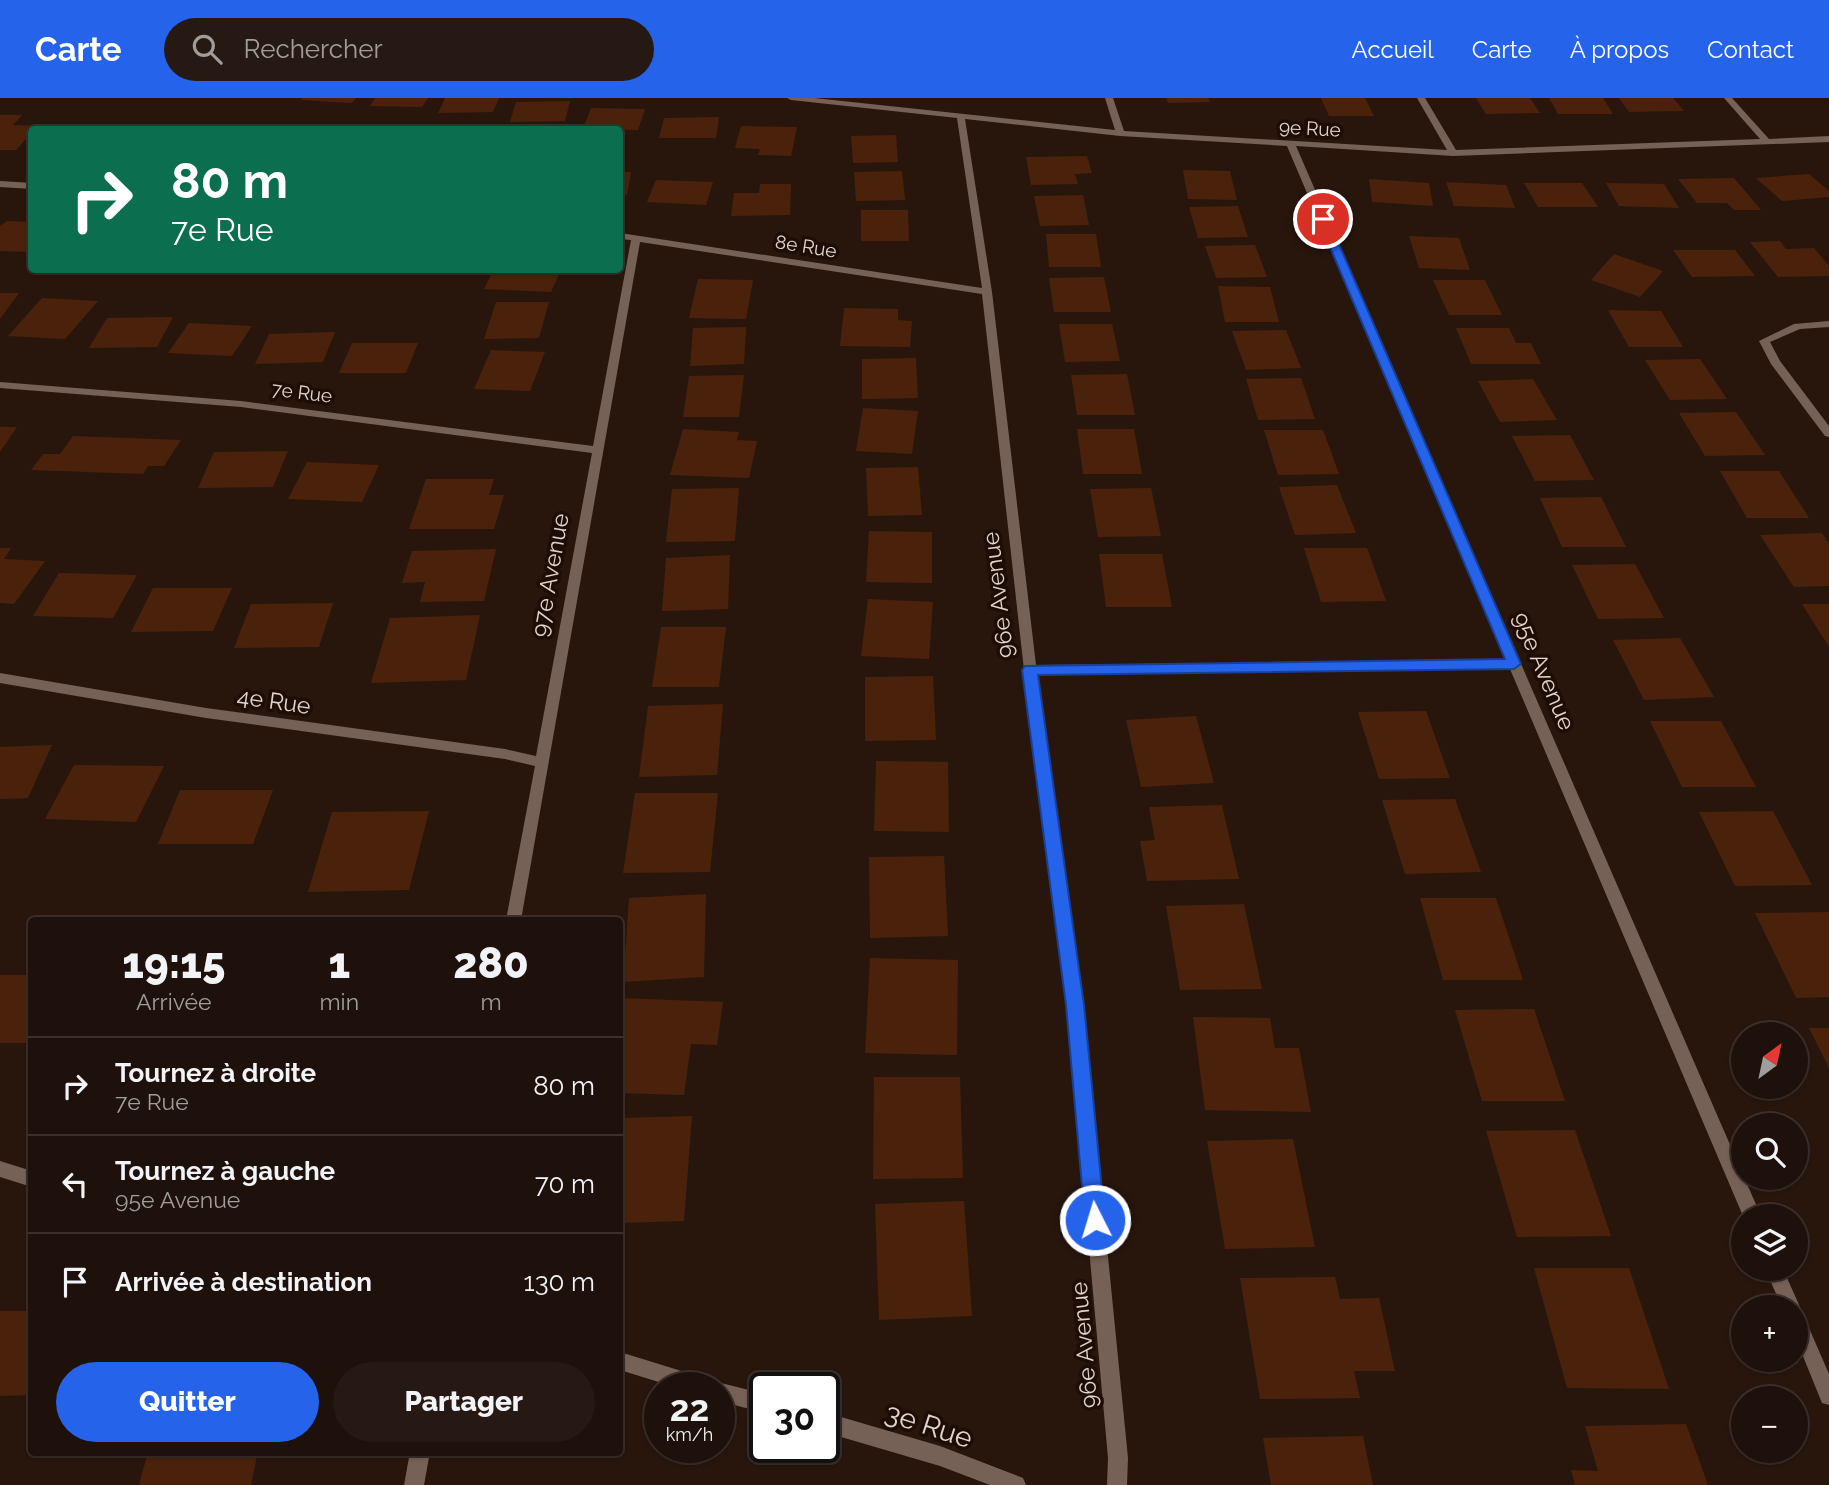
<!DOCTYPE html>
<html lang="fr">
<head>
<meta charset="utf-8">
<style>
	body { margin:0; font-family:Raleway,sans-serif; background:#261913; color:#f1f3f6; height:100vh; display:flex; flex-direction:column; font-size:26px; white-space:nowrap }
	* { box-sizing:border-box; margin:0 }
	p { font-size:23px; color:#a19d9c }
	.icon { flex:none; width:38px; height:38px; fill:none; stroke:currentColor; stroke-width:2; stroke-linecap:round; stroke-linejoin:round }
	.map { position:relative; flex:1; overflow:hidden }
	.drawer { position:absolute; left:28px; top:819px; width:595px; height:539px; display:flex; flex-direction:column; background:#1e100a; border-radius:7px; box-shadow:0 2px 5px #0004,0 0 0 2px #3c302b }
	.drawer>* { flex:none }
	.top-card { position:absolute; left:28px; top:28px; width:595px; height:147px; border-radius:7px; box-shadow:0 2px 5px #0004,0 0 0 2px #3c302b; background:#0b6e4f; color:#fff; overflow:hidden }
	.needle { width:46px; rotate:33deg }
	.tools { position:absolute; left:1731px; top:924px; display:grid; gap:14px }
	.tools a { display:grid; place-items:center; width:77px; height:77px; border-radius:50%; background:#1e100a; box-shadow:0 2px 5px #0004,0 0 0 2px #3c302b; font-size:35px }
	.speed { position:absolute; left:644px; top:1274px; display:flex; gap:14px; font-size:35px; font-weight:700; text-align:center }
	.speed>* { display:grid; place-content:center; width:91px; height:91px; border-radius:50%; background:#1e100a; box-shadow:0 2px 5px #0004,0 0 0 2px #3c302b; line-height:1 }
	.speed small { font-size:18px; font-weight:400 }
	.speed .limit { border:4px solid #111; border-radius:10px; background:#fff; color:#111 }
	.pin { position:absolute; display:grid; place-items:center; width:60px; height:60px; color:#fff; margin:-30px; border:4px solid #fff; border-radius:50%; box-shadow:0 2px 7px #0007 }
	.me { position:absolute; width:77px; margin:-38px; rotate:355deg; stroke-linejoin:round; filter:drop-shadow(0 0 5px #0008) }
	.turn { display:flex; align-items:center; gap:24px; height:147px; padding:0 28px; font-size:32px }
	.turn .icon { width:91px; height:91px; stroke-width:2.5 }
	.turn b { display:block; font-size:49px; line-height:60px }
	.eta { display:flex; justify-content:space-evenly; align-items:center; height:119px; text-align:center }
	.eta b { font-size:42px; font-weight:800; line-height:49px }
	.action { display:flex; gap:14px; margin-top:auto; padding:14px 28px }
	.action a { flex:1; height:80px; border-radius:42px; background:#2563eb; color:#fff; font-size:28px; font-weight:800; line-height:80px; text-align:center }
	.action a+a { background:#261913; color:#f1f3f6 }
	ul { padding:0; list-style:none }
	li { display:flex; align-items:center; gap:21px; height:98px; padding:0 28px; border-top:2px solid #3c302b }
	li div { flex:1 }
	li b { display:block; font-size:26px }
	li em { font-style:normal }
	header { display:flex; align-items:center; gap:42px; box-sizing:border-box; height:98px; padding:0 35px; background:#2563eb; color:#fff }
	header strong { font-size:33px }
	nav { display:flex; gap:38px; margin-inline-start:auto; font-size:24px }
	.search { width:490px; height:63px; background:#261913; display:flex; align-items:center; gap:18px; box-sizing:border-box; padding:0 24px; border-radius:38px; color:#a19d9c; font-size:26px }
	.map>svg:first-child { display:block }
	.building { fill:#4a220b }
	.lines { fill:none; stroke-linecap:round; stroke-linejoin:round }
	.street { fill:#766157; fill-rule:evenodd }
	.route { fill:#2563eb; stroke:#184099; stroke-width:2 }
	.labels { text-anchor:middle; stroke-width:7; stroke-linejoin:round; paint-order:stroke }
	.far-street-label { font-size:19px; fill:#e2d5cf; stroke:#1e0d05 }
	.street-label { font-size:23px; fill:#e2d5cf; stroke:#1e0d05 }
	.near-street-label { font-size:28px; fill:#e2d5cf; stroke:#1e0d05 }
</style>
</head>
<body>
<header>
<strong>Carte</strong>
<div class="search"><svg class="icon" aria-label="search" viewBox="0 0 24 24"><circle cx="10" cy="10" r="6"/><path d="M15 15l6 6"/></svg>Rechercher</div>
<nav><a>Accueil</a><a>Carte</a><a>À propos</a><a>Contact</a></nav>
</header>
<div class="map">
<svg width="1829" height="1387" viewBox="0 0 1829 1387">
	<rect width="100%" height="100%" fill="#28160d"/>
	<!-- building -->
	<g class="building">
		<polygon points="303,0 356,0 352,5 301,2"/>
		<polygon points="375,0 428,0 422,9 370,8"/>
		<polygon points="445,0 499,0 493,14 438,15"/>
		<polygon points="1166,0 1208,0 1210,4 1168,5"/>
		<polygon points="1321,0 1365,0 1374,18 1329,18"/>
		<polygon points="1476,0 1530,0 1540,15 1486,16"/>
		<polygon points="1549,0 1603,0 1613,16 1558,16"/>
		<polygon points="1619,0 1673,0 1684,13 1629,14"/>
		<polygon points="570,3 565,23 510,24 516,4"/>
		<polygon points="591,10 645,11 638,32 583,31"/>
		<polygon points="0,17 22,17 13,27 38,28 16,52 0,52"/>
		<polygon points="719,19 716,40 659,40 664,20"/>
		<polygon points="741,28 797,29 791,58 758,57 760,51 735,50"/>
		<polygon points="896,37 898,64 853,65 851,38"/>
		<polygon points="1087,58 1092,75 1075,76 1078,86 1031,87 1026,59"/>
		<polygon points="1183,72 1230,73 1237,102 1188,101"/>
		<polygon points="902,73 905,102 856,103 854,74"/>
		<polygon points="620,74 631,74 627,97 620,97"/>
		<polygon points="1809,76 1829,93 1829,99 1782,103 1756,80"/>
		<polygon points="1734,80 1761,112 1734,112 1727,105 1697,105 1678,81"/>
		<polygon points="1369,81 1429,85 1433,108 1372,104"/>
		<polygon points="656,82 713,84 706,107 647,104"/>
		<polygon points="1446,84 1506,87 1515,110 1454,108"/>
		<polygon points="1524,85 1582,85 1598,109 1538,109"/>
		<polygon points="1606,85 1664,86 1679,110 1619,108"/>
		<polygon points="760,86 791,86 790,117 731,118 734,95 759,95"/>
		<polygon points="1083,97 1089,127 1040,128 1034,98"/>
		<polygon points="1238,108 1248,139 1198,140 1189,109"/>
		<polygon points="861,112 908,112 909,143 861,143"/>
		<polygon points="7,123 32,124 32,154 0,153 0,128"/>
		<polygon points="1046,136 1096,136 1101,169 1049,169"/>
		<polygon points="1409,138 1459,140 1470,172 1419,170"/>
		<polygon points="1780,143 1786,151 1814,150 1829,168 1829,178 1778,179 1750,144"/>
		<polygon points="1255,147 1267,179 1216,180 1205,148"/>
		<polygon points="1673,152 1735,152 1755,178 1692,179"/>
		<polygon points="1614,156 1663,173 1640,199 1591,182"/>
		<polygon points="561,172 551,194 484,191 493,173"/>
		<polygon points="1104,179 1111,214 1054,214 1049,180"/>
		<polygon points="698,181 753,182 746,221 689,220"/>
		<polygon points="1433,182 1485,182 1502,217 1449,217"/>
		<polygon points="1218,188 1270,189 1279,224 1225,224"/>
		<polygon points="0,195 19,195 0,221"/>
		<polygon points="42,200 98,203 65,241 8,238"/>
		<polygon points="496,204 549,204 539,240 484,241"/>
		<polygon points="844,210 898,211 898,222 912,223 910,249 840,248"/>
		<polygon points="1608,212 1661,213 1683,249 1629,249"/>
		<polygon points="173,219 157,249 89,250 107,220"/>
		<polygon points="189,225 252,228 232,258 168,255"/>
		<polygon points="1059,226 1112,226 1120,263 1065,264"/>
		<polygon points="746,229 744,266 690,268 693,230"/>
		<polygon points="1456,230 1509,230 1516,245 1531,245 1541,266 1471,266"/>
		<polygon points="1286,232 1301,270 1246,272 1232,233"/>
		<polygon points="335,234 323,264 255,266 269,236"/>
		<polygon points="352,245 418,245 406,275 339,275"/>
		<polygon points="491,252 545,254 530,293 474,291"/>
		<polygon points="916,260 918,300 862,301 862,261"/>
		<polygon points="1700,261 1727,301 1670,302 1645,262"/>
		<polygon points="1127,276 1135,317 1077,317 1071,277"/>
		<polygon points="744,277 739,319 683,319 689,278"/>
		<polygon points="1301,280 1315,321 1258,322 1246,281"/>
		<polygon points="1533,281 1557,322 1500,324 1478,283"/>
		<polygon points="863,310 918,313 912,356 856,353"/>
		<polygon points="1736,314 1765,357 1705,358 1679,315"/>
		<polygon points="0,329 17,329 0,354"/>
		<polygon points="683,331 739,334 737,342 757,343 749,380 670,377"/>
		<polygon points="1077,331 1134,331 1142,376 1083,376"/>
		<polygon points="1264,332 1323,332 1339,376 1278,377"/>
		<polygon points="1570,337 1594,382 1535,383 1512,338"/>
		<polygon points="73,338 181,342 164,368 148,368 143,376 31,372 43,356 60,356"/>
		<polygon points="288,353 273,389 198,390 214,354"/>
		<polygon points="307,364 379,367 362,404 288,401"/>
		<polygon points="918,369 922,417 868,418 866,370"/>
		<polygon points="1720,373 1779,373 1809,420 1747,420"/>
		<polygon points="426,381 494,381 489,397 504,397 494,431 409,431"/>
		<polygon points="1337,387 1356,435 1295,437 1279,389"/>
		<polygon points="739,390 735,443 666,444 672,391"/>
		<polygon points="1151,390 1161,438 1098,439 1090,391"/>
		<polygon points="1601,399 1626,449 1562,449 1540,400"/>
		<polygon points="869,433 932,434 932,485 866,484"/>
		<polygon points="1822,435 1829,446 1829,488 1794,489 1760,437"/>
		<polygon points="0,450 11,450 4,461 45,463 14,506 0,505"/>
		<polygon points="1304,450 1367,450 1386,503 1321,504"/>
		<polygon points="496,451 484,503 420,504 425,484 402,485 412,453"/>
		<polygon points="1099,456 1162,456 1172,509 1106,509"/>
		<polygon points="730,457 728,511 662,513 666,460"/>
		<polygon points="1635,466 1664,520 1598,521 1572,467"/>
		<polygon points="59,475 137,477 113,520 33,518"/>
		<polygon points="153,490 232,490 213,533 131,534"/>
		<polygon points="868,501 933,504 929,561 861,558"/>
		<polygon points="333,505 319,549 234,550 251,506"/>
		<polygon points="1802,506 1829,506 1829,549"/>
		<polygon points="480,517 466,582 371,585 390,520"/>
		<polygon points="661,529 726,529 719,589 652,589"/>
		<polygon points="1680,540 1714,599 1644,602 1613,542"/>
		<polygon points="933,578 936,642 865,643 865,579"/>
		<polygon points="723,606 717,677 639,679 648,608"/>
		<polygon points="1426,613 1450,680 1379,681 1358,614"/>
		<polygon points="1196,618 1214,685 1141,689 1126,622"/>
		<polygon points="1650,623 1721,623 1756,689 1682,689"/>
		<polygon points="52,647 28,700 0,701 0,649"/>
		<polygon points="876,663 948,664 949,734 874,733"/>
		<polygon points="74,667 164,668 136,724 45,721"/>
		<polygon points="180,692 273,692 253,746 158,746"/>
		<polygon points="635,695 718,695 710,774 623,775"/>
		<polygon points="1455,701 1481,774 1405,776 1382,702"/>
		<polygon points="1222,707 1239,781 1147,783 1140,743 1155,742 1149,709"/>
		<polygon points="429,713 409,792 308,794 332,714"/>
		<polygon points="1773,713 1812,787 1735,788 1699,714"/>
		<polygon points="944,758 948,838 870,840 869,759"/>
		<polygon points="706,796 704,879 623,884 629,800"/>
		<polygon points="1420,800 1496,800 1523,882 1443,882"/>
		<polygon points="1244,806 1262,891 1180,892 1166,808"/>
		<polygon points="1829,814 1829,899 1796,900 1755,815"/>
		<polygon points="870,860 958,862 957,957 865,955"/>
		<rect x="0" y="877" width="32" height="68"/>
		<polygon points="620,900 723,904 717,947 691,946 684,997 620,995"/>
		<polygon points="1534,911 1565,1003 1482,1003 1455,912"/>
		<polygon points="1193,919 1270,920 1275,950 1299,950 1311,1014 1205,1012"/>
		<polygon points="1809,930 1829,930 1829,970"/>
		<polygon points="874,979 960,979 963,1080 873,1081"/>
		<polygon points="692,1018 684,1123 620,1125 620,1020"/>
		<polygon points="1575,1032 1611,1138 1517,1139 1486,1033"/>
		<polygon points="1293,1041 1315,1149 1225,1151 1207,1043"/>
		<polygon points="964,1103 972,1218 879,1222 875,1106"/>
		<polygon points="1534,1170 1629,1170 1669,1291 1567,1290"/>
		<polygon points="1335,1179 1340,1201 1379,1200 1395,1273 1354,1273 1360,1300 1260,1301 1240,1180"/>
		<polygon points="0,1213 32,1213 32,1297 0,1298"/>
		<polygon points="1686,1326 1708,1387 1575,1387 1571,1372 1598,1373 1585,1328"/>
		<polygon points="1363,1338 1373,1387 1271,1387 1263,1340"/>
		<polygon points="148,1354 279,1354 279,1357 257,1358 251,1387 139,1387"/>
	</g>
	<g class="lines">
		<!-- street -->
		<g class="street">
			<path d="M787 0H814L1115 32 1105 0H1113L1124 33 1447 52 1417 0H1425L1456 52 1760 41 1724 0H1732L1769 41 1829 38V44L1453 58 1296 48 1761 1118H1743L1510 571 1037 577 1083 907 1128 1360 1127 1387H1107L1108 1360 1067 907 1024 572 982 196 640 144 521 822H506L535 668 505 661 206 620 0 585V575L206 610 505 651 536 658 592 355 241 309 0 290V284L241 303 593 348 631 142 620 141V135L982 190 957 20 791 2ZM965 21 1120 38 1287 48 1506 562 1036 567 992 194Z"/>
			<polygon points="0,83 32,85 32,91 0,89"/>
			<polygon points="1829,223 1829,229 1800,231 1770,244 1780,263 1829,328 1829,339 1825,338 1771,266 1759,243 1794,226"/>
			<polygon points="0,1063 32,1073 32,1089 0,1079"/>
			<polygon points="1765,1171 1783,1171 1800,1209 1799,1212 1802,1214 1829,1276 1829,1307 1822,1305 1796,1241 1796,1209 1782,1209"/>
			<polygon points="620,1254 717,1284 765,1296 765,1315 719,1303 719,1290 678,1290 620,1272"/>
			<polygon points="824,1314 940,1348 1023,1380 1026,1387 990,1387 940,1368 824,1334"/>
			<polygon points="410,1354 430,1354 424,1387 404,1387"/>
		</g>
	</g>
	<!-- route -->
	<polygon class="route" points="1323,118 1328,121 1521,566 1514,571 1038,577 1084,907 1105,1122 1102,1129 1095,1132 1088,1129 1085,1122 1066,907 1022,572 1025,568 1505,561 1318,121"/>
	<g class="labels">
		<!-- far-street labels -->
		<g class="far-street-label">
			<text transform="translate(1310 30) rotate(3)" y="7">9e Rue</text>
			<text transform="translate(806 148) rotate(9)" y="7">8e Rue</text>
			<text transform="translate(302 294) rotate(7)" y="7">7e Rue</text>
		</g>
		<!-- street labels -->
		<g class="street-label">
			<text transform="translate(550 477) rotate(-80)" y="8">97e Avenue</text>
			<text transform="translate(998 497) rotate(-97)" y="8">96e Avenue</text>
			<text transform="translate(1544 573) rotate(67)" y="8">95e Avenue</text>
			<text transform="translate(274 603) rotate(8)" y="8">4e Rue</text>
			<text transform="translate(1084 1247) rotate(-95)" y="8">96e Avenue</text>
		</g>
		<!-- near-street labels -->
		<g class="near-street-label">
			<text transform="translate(929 1327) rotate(18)" y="10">3e Rue</text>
		</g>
	</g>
</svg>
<div class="tools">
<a><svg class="needle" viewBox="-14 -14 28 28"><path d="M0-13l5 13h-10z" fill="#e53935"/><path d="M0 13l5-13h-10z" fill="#a19d9c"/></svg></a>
<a><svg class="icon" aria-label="search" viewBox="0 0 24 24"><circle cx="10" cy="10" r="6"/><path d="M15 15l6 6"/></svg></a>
<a><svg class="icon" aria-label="layers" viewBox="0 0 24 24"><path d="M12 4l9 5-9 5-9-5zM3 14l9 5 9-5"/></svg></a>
<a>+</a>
<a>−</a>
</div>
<div class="speed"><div>22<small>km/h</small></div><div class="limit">30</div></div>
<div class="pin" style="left:1323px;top:121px;background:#d93025"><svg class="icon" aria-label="arrive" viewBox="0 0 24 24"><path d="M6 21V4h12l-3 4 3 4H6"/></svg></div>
<svg class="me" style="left:1095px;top:1122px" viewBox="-20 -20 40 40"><circle r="17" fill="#2563eb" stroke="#fff" stroke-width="3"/><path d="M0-11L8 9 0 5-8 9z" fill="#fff"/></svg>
<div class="top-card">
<div class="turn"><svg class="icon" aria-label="right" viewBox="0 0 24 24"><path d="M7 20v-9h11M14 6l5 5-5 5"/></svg><div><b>80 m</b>7e Rue</div></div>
</div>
<section class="drawer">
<div class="eta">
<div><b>19:15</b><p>Arrivée</p></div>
<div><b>1</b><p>min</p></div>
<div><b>280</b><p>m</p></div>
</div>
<ul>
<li><svg class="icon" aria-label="right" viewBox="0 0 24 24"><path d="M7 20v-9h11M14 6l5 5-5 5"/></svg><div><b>Tournez à droite</b><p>7e Rue</p></div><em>80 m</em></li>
<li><svg class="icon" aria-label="left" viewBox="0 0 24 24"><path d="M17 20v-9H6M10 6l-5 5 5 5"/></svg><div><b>Tournez à gauche</b><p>95e Avenue</p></div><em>70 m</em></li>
<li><svg class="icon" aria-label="arrive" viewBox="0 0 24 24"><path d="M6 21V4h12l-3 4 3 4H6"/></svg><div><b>Arrivée à destination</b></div><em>130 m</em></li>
</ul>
<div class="action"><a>Quitter</a><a>Partager</a></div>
</section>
</div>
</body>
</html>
